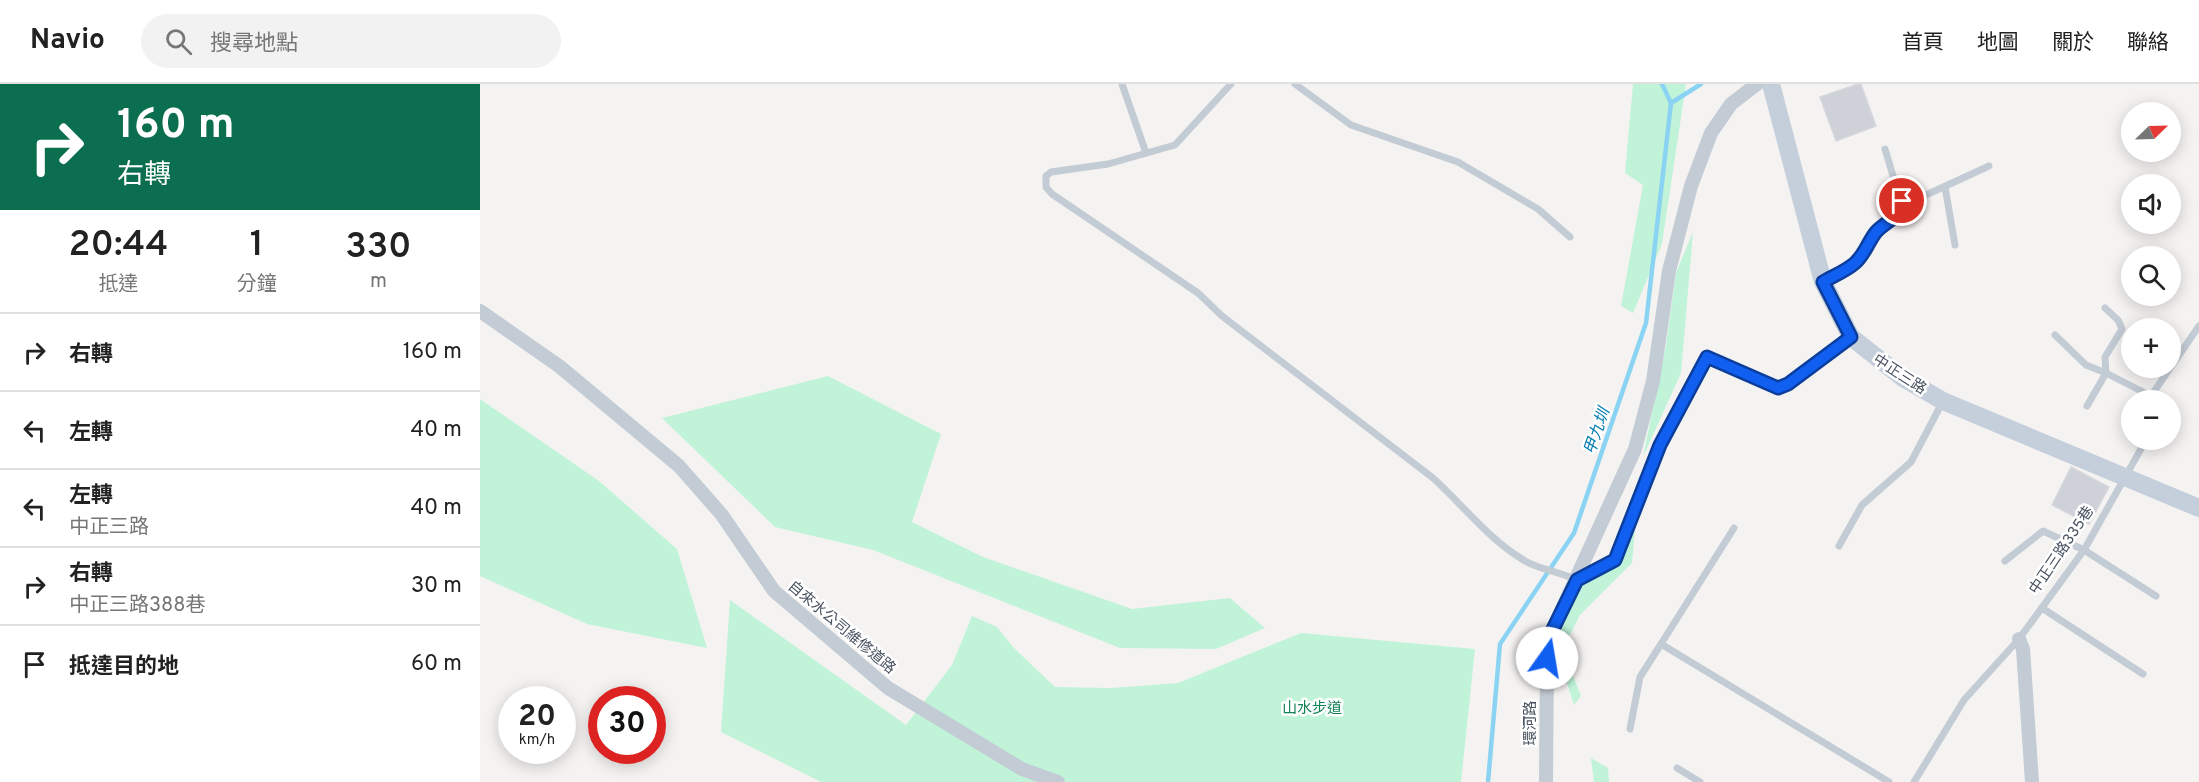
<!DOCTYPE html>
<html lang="zh-TW">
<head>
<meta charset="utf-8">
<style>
	body { margin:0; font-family:Overpass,"Noto Sans TC",sans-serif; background:#f2f2f2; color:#222; height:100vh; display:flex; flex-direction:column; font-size:22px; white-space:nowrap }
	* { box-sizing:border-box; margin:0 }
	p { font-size:20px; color:#767676 }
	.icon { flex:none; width:33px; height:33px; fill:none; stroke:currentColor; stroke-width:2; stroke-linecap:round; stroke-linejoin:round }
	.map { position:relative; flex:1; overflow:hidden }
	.drawer { display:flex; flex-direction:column; background:#fff; width:480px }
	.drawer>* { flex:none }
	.hud { background:#0b6e4f; color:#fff; overflow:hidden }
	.needle { width:39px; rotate:67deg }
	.buttons { position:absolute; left:1641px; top:18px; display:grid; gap:12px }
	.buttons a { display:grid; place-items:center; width:60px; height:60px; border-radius:50%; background:#fff; box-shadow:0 3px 15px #0003; font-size:30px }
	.speed { position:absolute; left:18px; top:602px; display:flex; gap:12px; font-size:30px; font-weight:700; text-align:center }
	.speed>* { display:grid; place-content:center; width:78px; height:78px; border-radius:50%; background:#fff; box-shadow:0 3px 15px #0003; line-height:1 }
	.speed small { font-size:15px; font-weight:400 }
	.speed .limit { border:9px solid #d22; background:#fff; color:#111 }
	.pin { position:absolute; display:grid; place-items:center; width:51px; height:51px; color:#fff; margin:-26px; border:3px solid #fff; border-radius:50%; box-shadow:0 2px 6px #0007 }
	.me { position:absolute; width:66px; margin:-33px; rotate:13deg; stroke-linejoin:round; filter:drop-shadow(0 0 4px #0008) }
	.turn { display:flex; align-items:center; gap:21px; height:126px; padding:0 18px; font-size:27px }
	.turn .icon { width:78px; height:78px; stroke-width:2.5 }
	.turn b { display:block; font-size:42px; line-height:51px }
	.eta { display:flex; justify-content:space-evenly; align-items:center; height:102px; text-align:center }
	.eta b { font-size:36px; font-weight:600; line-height:42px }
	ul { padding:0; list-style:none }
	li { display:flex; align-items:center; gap:18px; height:78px; padding:0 18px; border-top:2px solid #e0e0e0 }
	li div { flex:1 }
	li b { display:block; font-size:22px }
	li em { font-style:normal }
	header { display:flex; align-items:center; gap:36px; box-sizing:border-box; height:84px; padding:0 30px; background:#fff; border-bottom:2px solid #e0e0e0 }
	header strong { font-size:28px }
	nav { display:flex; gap:33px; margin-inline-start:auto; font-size:21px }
	.search { width:420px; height:54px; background:#f2f2f2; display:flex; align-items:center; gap:15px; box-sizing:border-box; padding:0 21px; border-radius:33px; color:#767676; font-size:22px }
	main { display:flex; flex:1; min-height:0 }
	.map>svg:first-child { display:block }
	.green { fill:#c0f3d8 }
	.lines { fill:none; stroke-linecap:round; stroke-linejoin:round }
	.stream { stroke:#8bd3f2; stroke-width:4.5 }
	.building { fill:#ced1d8; stroke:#d6d8de; stroke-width:1.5 }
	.lane { stroke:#c3cbd4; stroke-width:7 }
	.street { stroke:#c3cbd4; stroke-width:14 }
	.secondary { stroke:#c5cedb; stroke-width:18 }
	.route-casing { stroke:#0b3e9c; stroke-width:15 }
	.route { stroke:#115ff0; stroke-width:10 }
	.labels { text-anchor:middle; stroke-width:5; stroke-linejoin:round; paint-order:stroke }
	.street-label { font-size:15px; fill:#495361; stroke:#fff }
	.park-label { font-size:15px; fill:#138354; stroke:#fff }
	.water-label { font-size:16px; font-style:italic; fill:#057db0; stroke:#fff }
</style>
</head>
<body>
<header>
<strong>Navio</strong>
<div class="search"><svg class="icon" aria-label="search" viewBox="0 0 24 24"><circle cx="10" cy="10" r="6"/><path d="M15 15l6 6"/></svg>搜尋地點</div>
<nav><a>首頁</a><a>地圖</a><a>關於</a><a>聯絡</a></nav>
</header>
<main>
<section class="drawer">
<div class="hud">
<div class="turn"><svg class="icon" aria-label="right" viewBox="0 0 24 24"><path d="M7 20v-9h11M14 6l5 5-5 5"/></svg><div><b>160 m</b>右轉</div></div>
</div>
<div class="eta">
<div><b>20:44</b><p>抵達</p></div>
<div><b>1</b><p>分鐘</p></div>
<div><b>330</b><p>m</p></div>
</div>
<ul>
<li><svg class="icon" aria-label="right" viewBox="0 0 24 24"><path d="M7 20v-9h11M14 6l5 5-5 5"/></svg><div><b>右轉</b></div><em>160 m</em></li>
<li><svg class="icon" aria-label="left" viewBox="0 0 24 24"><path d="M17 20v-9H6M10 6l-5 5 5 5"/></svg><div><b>左轉</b></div><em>40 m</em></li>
<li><svg class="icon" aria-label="left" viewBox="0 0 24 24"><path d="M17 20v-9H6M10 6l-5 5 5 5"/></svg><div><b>左轉</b><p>中正三路</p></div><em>40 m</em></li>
<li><svg class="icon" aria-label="right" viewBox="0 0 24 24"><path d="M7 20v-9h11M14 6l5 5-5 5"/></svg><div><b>右轉</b><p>中正三路388巷</p></div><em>30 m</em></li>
<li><svg class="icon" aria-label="arrive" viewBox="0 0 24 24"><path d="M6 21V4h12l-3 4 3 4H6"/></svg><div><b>抵達目的地</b></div><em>60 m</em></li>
</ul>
</section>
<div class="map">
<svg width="1719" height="698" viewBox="0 0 1719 698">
	<rect width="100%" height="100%" fill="#f5f3f2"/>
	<!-- green -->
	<g class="green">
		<polygon points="1153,0 1206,0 1182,160 1153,229 1141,222 1163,101 1145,89"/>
		<polygon points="1213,148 1201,289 1163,373 1186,261 1196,189"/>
		<polygon points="348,292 461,350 432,438 503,473 652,525 750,514 785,544 736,565 640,564 393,466 295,443 182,334"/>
		<polygon points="0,315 119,397 197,465 227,564 107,540 0,492"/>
		<polygon points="1155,446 1152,479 1100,531 1083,565 1101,612 1094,621 1074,559 1100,499 1138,479"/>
		<polygon points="250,516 426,641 472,581 492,532 517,543 534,564 575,603 631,604 698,599 821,549 995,565 981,698 341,698 241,648"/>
		<polygon points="1111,674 1128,684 1129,698 1114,698"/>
	</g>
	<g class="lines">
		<!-- stream -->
		<g class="stream">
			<polyline points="1182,0 1191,19"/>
			<polyline points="1008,698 1020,560 1094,449 1166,239 1191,19 1221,0"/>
		</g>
	</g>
	<!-- building -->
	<g class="building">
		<polygon points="1378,0 1381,0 1396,42 1356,57 1340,13"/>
		<polygon points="1591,383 1629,403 1609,440 1572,421"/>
	</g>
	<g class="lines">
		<!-- lane -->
		<g class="lane">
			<polyline points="642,0 666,69"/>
			<path d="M751 0 695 61 628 80 571 88 566 92V103L572 110 718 209 742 232 953 394C984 422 1008 455 1045 477 1061 486 1081 488 1097 496L1135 476 1180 361 1227 273 1298 304 1308 300 1369 255"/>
			<polyline points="815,0 871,41 978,78 1058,125 1090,153"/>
			<polyline points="1465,103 1475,161"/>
			<polyline points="1422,122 1509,82"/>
			<polyline points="1344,198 1374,181 1383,171 1396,148 1415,132 1422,122 1405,65"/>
			<polyline points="1625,224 1638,236 1642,245 1625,273 1626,289 1671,312"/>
			<polyline points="1575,251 1606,281 1626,289 1607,322"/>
			<polyline points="1673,316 1671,312 1719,242"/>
			<polyline points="1254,444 1181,560 1409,698"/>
			<polyline points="1359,462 1382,421 1431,378 1462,319"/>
			<polyline points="1525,477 1563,447 1604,466 1676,512"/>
			<polyline points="1562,524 1663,590"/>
			<polyline points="1150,645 1160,593 1181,560"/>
			<polyline points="1197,684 1220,698"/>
			<polyline points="1434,698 1484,616 1539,555 1604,466 1666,356"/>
		</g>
		<!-- street -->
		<g class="street">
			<polyline points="0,227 79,282 199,382 242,431 294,507 408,604 542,685 578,698"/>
			<polyline points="1539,555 1543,565 1552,698"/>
			<polyline points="1066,698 1067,574 1073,545 1155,365 1173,297 1189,187 1211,102 1231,49 1251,20 1277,0"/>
		</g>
		<!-- secondary -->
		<polyline class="secondary" points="1291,0 1343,198 1371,253 1423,294 1463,317 1719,424"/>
	</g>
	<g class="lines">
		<!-- route casing -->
		<g class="route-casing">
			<path id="route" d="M1067 574 1073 545 1097 496 1135 476 1180 361 1227 273 1298 304 1308 300 1371 253 1343 198C1353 192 1366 187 1375 179 1385 170 1388 158 1396 148 1405 138 1423 132 1422 117"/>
		</g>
		<!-- route -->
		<use href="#route" class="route"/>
	</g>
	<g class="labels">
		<!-- street labels -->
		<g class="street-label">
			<text transform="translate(1420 290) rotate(33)" y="5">中正三路</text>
			<text transform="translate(1581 466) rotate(-56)" y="5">中正三路335巷</text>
			<text transform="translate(362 543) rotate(40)" y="5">自來水公司維修道路</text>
			<text transform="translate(1050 639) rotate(-90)" y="5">環河路</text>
		</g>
		<!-- park labels -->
		<g class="park-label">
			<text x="832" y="629">山水步道</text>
		</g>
		<!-- water labels -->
		<g class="water-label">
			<text transform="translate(1116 347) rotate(-71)" y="6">甲九圳</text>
		</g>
	</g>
</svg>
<div class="buttons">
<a><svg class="needle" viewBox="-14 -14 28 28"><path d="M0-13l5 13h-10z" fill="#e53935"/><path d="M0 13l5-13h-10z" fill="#767676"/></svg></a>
<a><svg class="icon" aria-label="sound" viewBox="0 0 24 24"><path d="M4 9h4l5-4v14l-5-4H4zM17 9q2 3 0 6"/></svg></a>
<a><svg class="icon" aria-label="search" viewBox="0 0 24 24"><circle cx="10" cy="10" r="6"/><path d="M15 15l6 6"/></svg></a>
<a>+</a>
<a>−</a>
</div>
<div class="speed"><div>20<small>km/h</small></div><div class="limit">30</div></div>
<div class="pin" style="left:1422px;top:117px;background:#d93025"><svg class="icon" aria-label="arrive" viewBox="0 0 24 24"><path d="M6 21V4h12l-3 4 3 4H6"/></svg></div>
<svg class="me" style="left:1067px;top:574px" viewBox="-20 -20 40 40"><circle r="19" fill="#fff"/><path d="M0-13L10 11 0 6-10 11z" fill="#115ff0"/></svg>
</div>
</main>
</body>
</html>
